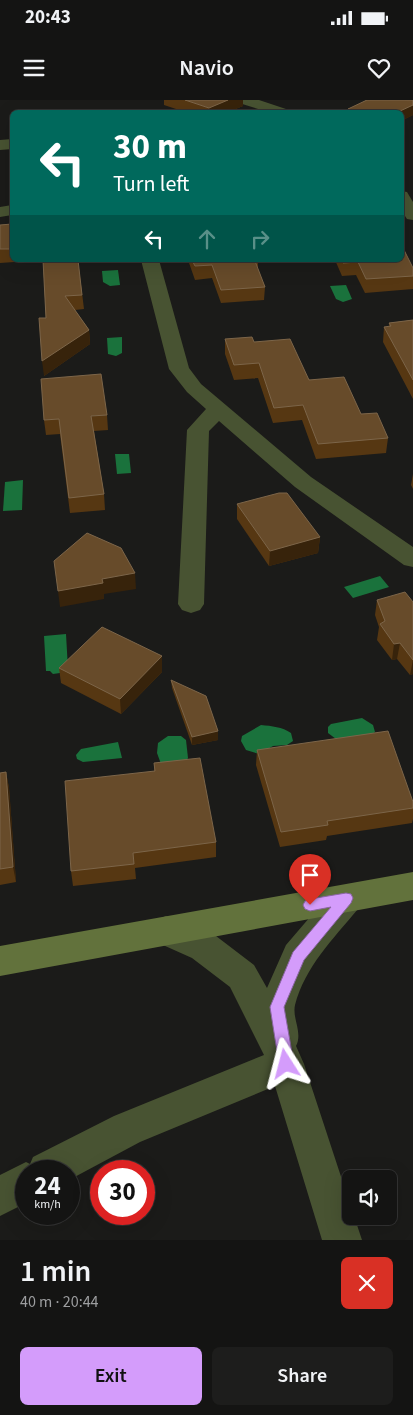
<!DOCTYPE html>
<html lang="en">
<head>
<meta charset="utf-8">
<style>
	body { margin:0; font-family:"Source Sans 3",sans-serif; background:#1d1d1c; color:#f1f3f6; height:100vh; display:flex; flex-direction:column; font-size:19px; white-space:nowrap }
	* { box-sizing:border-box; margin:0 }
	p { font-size:16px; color:#9d9ea0 }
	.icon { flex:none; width:28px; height:28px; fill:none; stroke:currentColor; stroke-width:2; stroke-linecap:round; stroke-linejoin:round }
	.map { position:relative; height:1140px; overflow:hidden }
	.side { display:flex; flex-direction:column; background:#141413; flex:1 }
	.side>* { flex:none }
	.top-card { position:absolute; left:10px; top:10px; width:394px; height:152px; border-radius:8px; box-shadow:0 5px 20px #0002,0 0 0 1px #333; background:#00695c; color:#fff; overflow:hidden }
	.fabs { position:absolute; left:342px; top:1070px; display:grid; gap:10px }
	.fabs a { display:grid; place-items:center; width:55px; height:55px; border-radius:8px; background:#141413; box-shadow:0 5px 20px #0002,0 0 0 1px #333; font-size:25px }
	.speed { position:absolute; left:15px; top:1060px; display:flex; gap:10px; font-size:25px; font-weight:700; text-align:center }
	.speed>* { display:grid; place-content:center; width:65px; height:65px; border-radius:50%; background:#141413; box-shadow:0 5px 20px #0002,0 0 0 1px #333; line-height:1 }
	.speed small { font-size:12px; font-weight:400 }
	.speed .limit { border:8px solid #d22; background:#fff; color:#111 }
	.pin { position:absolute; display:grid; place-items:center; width:42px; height:42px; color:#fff; margin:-51px -21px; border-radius:50% 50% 50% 0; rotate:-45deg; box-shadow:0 0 5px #0007 }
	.pin .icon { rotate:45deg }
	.me { position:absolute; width:55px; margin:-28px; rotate:351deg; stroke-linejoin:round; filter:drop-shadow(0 0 4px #0008) }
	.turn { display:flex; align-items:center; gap:18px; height:105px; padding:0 20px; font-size:22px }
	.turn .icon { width:65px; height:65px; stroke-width:2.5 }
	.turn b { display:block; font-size:35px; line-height:42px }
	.lanes { display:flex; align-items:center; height:48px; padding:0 20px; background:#0003; justify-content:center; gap:25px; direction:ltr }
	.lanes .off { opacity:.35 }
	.round { display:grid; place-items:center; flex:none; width:52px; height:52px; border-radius:8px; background:#1d1d1c }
	.summary { display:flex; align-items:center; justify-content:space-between; height:85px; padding:0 20px }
	h1 { font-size:30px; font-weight:600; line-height:38px }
	.button { display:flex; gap:10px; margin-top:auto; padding:10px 20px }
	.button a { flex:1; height:58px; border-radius:8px; background:#d49cfb; color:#111; font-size:20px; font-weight:600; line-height:58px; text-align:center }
	.button a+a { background:#1d1d1c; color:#f1f3f6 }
	.status { display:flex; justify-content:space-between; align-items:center; height:35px; padding:0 25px; background:#141413; direction:ltr }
	.status svg { height:14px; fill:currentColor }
	header { display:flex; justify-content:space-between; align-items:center; height:65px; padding:0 20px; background:#141413; font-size:22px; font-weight:600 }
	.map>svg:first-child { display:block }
	.water { fill:#1a723c }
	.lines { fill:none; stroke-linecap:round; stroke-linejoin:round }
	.street { fill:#485332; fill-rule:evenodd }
	.secondary { fill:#62723c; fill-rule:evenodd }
	.wall { fill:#563712 }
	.shaded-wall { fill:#37230b }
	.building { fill:#674b2a; stroke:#7c6549 }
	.route { fill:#d49cfb; stroke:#8a65a3 }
</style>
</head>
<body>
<div class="status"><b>20:43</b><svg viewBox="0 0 49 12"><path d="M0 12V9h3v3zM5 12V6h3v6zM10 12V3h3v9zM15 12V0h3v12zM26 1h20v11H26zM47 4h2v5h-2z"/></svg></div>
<header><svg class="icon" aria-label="menu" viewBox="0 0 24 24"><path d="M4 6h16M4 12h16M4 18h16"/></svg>Navio<svg class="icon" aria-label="heart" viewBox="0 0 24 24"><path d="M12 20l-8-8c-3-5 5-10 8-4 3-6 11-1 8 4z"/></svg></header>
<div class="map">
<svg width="413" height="1140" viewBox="0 0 413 1140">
	<rect width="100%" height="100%" fill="#1b1b19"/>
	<!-- water -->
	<g class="water">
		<polygon points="118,170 120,185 110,186 103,182 102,171"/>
		<polygon points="346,185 352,199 343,202 336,199 330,186"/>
		<polygon points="122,237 122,253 116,256 108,254 107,238"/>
		<polygon points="115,354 129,354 131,373 117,374"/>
		<polygon points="23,380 22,410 3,411 5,382"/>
		<polygon points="380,476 389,487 353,498 344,487"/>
		<polygon points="66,534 68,569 60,573 53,574 50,571 46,571 44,536"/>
		<polygon points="362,618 373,625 375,632 371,635 336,639 328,633 328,627 331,624"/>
		<path d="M261 625C272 626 282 627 291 633L293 641 287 645 273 646 259 654 246 650 241 641 242 636Z"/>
		<polygon points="168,636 181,636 186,640 188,658 185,663 161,664 157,653 158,643"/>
		<polygon points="118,642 122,658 83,662 77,659 76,655 81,649"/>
	</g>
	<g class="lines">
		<!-- street -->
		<g class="street">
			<polygon points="237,0 259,0 286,9 288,12 268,12 239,3"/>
			<polygon points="12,39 12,49 0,50 0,40"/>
			<polygon points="401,91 407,92 413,102 413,120 407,119 401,110"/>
			<polygon points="12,105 12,115 0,117 0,107"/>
			<polygon points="141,160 159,160 189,268 201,284 311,377 413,447 413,467 404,465 295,387 219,321 209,331 204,504 200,510 191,513 182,510 178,504 187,330 206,309 187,292 169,269"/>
			<path d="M346 785 358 789 362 799 358 809C333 839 305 867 295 905 292 919 303 932 296 946L304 964 351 1107V1116H354L362 1140H322L275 986 140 1042 69 1080V1071H26V1103L0 1116V1075L26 1062 30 1064 33 1057 114 1016 264 955 230 887 192 858 154 841 149 831 154 821 166 816 216 836 254 865 267 888 286 845 334 789Z"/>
		</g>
		<!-- secondary -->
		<polygon class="secondary" points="413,772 413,800 0,876 0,846"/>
	</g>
	<!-- wall -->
	<g class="wall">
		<polygon points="164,0 243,0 243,6 228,12 185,12 164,5"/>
		<polygon points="367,0 413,0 413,15 401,21 401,12 348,12 348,9"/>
		<polygon points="12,124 12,160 78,160 84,209 75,210 89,230 90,244 44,276 46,218 43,160 0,163 0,125"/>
		<polygon points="188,160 258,160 258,169 265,187 264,200 221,203 212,178 195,180"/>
		<polygon points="335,160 401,160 413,168 413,189 365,193 356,175 342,176"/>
		<polygon points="413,220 413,299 383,242 384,227 389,227 389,223"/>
		<polygon points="225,239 254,242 361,314 388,338 386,353 316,359 302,320 273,323 258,278 234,280 225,254"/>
		<polygon points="107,315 108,330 94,331 104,394 105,410 70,413 60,334 46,335 44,320"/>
		<polygon points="413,374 413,389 411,385"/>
		<polygon points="237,404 320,437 318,453 269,466 237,419"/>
		<polygon points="377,500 413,502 413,574 410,575 397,559 392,560 377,540 379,527 375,515"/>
		<polygon points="59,568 162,572 121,614 61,583"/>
		<polygon points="171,580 218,640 192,645 172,588"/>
		<polygon points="257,650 413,702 413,719 412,723 327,736 326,740 280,747 256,665"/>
		<polygon points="154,663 216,742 216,757 135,768 136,779 73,786 71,771 154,671"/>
		<polygon points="6,672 9,688 16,782 0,785 0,673"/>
	</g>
	<!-- shaded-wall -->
	<g class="shaded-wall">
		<polygon points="228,0 243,0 243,6 228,12 209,12 209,8"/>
		<polygon points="413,5 413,15 401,21 401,12 398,12"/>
		<polygon points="89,230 90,244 44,276 42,261"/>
		<polygon points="320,437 318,453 269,466 270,451"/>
		<polygon points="135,473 136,489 104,494 104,499 60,507 58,491 102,479"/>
		<polygon points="400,543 397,559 392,560 394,544"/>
		<polygon points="162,556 162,572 121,614 120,599"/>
		<polygon points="413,560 413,574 410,575"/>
		<polygon points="218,631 218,640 192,645 192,637"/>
		<polygon points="6,672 9,688 16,782 13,767"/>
	</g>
	<!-- building -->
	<g class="building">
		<polygon points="185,0 228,0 209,8"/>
		<polygon points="367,0 413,0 413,5 398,12 360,12 348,9"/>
		<polygon points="12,124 12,149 0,149 0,125"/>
		<polygon points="401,144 413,168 413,176 366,179 358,162 343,163 342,160 401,160"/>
		<polygon points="43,160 78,160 82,195 65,196 89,230 42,261 39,218 46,218"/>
		<polygon points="192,160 258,160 258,161 255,161 265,187 221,190 212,165 195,166"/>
		<polygon points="413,220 413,280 384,227 391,226 389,223"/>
		<polygon points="252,237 254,242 290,239 309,280 344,277 361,314 377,313 388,338 318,344 303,305 274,308 259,263 234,265 225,239"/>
		<polygon points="101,274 107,315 91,316 104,394 69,398 59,319 44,320 41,279"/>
		<polygon points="279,393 287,393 320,437 270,451 237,404"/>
		<polygon points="87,433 121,448 135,473 102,479 103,483 58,491 54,461"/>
		<polygon points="405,492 413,502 413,560 400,543 394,544 380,524 385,521 377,500"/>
		<polygon points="102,527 162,556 120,599 59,568"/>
		<polygon points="171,580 206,596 218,631 192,637"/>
		<polygon points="388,631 413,702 413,708 327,721 328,725 281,732 257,650"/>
		<polygon points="200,658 216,742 133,753 134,764 71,771 65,681 155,671 154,663"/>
		<polygon points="6,672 13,767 0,769 0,673"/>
	</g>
	<!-- route -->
	<polygon class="route" points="346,793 351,794 353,798 351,803 304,860 284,907 294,964 292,970 286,972 281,970 279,964 270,907 293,852 331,807 310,811 305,809 303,805 305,801 310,799"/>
</svg>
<div class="fabs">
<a><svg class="icon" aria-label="sound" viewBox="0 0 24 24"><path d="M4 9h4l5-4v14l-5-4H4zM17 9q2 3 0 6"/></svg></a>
</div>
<div class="speed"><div>24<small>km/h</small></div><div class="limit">30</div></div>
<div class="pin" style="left:310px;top:805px;background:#d93025"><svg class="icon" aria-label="arrive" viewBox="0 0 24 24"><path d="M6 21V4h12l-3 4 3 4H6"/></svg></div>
<svg class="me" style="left:286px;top:964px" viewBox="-20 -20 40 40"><path d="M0-17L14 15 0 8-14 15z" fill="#d49cfb" stroke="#fff" stroke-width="4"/></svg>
<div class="top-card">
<div class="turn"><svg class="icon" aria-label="left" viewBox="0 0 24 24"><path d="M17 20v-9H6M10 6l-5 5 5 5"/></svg><div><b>30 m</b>Turn left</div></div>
<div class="lanes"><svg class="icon" aria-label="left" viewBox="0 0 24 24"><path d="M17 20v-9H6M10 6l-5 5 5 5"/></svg><svg class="icon off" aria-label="ahead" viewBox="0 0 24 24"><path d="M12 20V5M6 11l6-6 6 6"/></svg><svg class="icon off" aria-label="right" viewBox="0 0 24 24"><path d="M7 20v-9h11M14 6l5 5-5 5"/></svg></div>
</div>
</div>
<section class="side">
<div class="summary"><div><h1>1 min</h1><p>40 m · 20:44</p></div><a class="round" style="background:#d93025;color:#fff"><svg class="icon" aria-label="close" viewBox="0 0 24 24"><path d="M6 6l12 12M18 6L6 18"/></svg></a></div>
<div class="button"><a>Exit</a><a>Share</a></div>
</section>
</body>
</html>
